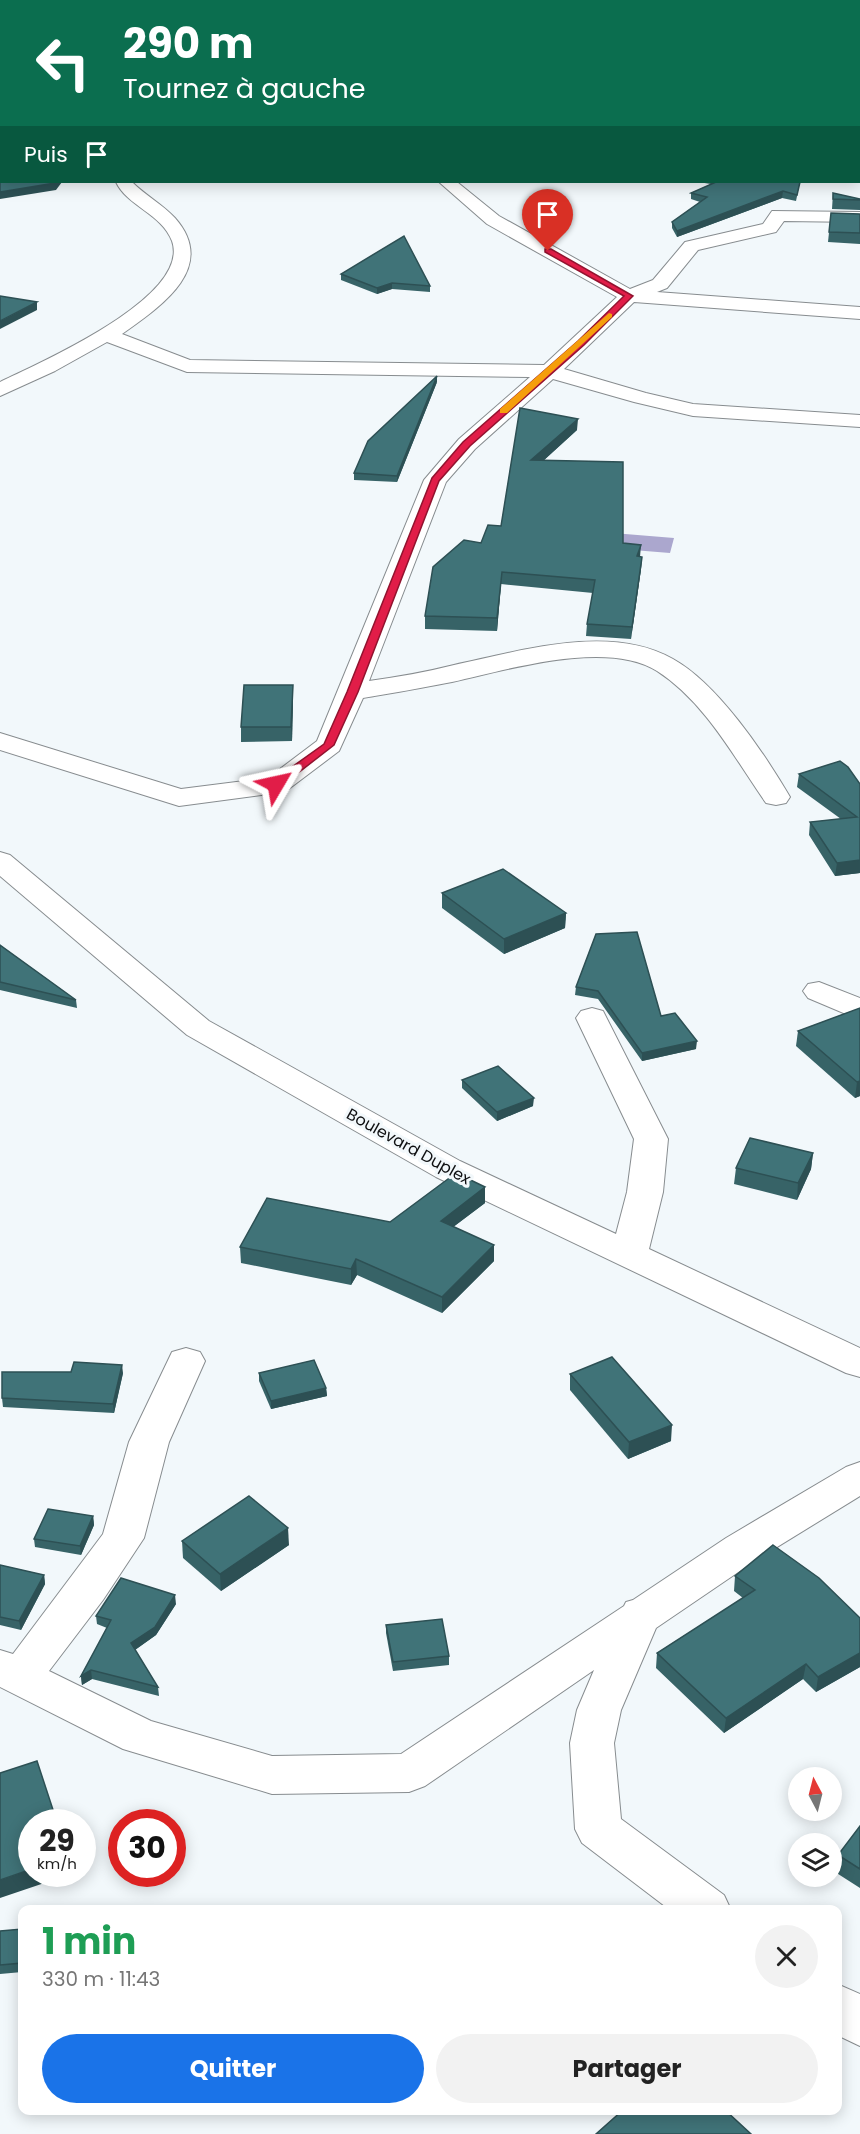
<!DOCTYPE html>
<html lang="fr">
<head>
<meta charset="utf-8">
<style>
	body { margin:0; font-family:Poppins,sans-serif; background:#f2f2f2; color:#222; height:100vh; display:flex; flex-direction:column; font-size:22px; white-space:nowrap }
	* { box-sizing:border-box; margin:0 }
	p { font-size:20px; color:#767676 }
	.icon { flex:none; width:33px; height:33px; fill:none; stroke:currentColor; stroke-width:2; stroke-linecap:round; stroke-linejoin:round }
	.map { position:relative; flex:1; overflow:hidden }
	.panel { position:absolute; left:18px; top:1905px; width:824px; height:210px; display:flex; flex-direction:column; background:#fff; border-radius:12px; box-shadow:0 3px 15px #0003 }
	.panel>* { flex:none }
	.top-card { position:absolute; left:0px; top:0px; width:861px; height:183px; box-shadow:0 3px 15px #0003; background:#0b6e4f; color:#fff; overflow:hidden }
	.needle { width:39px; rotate:353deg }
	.controls { position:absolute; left:788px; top:1767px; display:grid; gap:12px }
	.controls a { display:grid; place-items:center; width:54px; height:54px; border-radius:50%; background:#fff; box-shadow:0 3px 15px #0003; font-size:30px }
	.speed { position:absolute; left:18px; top:1809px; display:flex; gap:12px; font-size:30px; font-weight:700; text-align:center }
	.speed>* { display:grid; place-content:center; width:78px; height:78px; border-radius:50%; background:#fff; box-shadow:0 3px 15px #0003; line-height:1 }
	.speed small { font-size:15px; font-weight:400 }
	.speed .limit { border:9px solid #d22; background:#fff; color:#111 }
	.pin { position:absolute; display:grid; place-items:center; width:51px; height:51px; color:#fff; margin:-62px -26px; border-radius:50% 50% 50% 0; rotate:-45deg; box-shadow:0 0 6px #0007 }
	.pin .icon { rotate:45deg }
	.me { position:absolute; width:66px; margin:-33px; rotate:54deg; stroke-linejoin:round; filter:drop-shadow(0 0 4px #0008) }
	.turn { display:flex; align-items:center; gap:21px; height:126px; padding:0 24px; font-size:27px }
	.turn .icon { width:78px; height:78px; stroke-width:2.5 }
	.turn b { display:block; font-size:42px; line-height:51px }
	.then { display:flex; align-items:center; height:57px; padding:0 24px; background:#0003; gap:12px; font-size:22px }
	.round { display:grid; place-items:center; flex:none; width:63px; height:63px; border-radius:32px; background:#f2f2f2 }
	.overview { display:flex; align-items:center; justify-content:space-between; height:102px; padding:0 24px }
	h1 { font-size:36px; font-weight:700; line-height:45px; color:#1e9e55 }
	.primary-button { display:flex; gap:12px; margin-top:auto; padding:12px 24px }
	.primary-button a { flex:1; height:69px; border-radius:36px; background:#1a73e8; color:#fff; font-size:24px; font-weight:700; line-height:69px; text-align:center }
	.primary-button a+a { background:#f2f2f2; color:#222 }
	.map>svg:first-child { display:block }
	.water { fill:#aba7ce }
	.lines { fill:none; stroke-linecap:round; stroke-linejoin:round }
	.minor-casing { stroke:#878c8f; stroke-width:2 }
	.minor { fill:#fff; fill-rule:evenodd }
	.wall { fill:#376367 }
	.shaded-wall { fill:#2d5054 }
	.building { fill:#407378; stroke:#2d5054; stroke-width:1.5 }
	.route { fill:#e11d48; stroke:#92132f; stroke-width:1.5 }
	.slow { fill:#f59e0b }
	.labels { text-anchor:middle; stroke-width:6; stroke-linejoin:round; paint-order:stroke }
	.street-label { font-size:16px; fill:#0e0f11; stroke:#f2f8fb }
</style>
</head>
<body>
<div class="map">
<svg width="860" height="2134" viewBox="0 0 860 2134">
	<rect width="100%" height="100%" fill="#f2f8fb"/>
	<!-- water -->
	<polygon class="water" points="613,533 674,538 670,553 608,548"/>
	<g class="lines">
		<!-- minor casing -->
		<g class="minor-casing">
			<g id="minor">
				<polygon points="403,0 418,0 402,2"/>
				<path d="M116 182H132C145 195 162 204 175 218 219 268 160 307 122 334L190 360 544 365 617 297 487 224 439 182H457L499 216 630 289 653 280 685 242 763 224 772 211 860 212V222L784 221 776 232 698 250 667 288 657 292 860 307V319L634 302 564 369 646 393 693 404 860 415V427L693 416 634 402 553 379 475 449 446 482 369 681C398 677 426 672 454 665 520 651 610 623 673 659 718 684 764 753 790 797L786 803 776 805 766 803C734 757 705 702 657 671 607 639 506 670 452 682 422 688 392 693 363 698L339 751 286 791 276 793 179 806 0 750V733L181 789 268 778 317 741 424 480 459 439 530 377 187 372 107 342 55 371 0 396V382C39 363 192 297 172 241 162 214 127 206 116 182Z"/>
				<polygon points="0,852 10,855 209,1021 460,1161 616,1234 627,1192 634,1139 576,1018 581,1011 592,1008 603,1011 668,1139 663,1192 649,1249 860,1348 860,1377 846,1373 436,1177 187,1035 0,876"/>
				<polygon points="819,982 860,998 860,1020 808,998 803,991 808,984"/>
				<polygon points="186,1348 200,1352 205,1361 169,1442 144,1538 103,1600 49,1671 151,1721 272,1756 401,1754 624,1606 626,1602 633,1600 726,1538 846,1467 860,1462 860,1496 756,1560 656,1628 621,1710 614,1743 621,1819 724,1895 731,1910 670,1910 582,1843 575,1829 570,1743 577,1710 594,1670 425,1786 409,1792 272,1794 123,1749 0,1687 0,1650 13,1654 103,1534 129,1442 172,1352"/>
				<polygon points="837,1984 860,1994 860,2046 837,2035"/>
			</g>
		</g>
		<!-- minor -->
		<use href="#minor" class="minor"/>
	</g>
	<!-- wall -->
	<g class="wall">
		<polygon points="698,182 800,182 796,201 782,198 677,237 672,228 672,222 700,202 691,199 691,193 711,184"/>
		<polygon points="833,193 860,199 860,210 832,209"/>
		<polygon points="831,213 860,214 860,244 828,242"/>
		<polygon points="341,274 430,286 430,292 392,289 377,294 341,280"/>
		<polygon points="437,382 397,482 354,480 354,473"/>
		<polygon points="520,408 577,430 544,460 623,543 640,557 642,557 641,569 631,639 586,636 587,624 593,593 501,584 497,631 425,629 425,616 481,543 501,526"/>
		<polygon points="293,699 292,741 241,742 241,727"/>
		<polygon points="799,774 860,784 860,873 835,876 809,835 810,822 841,819 797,787"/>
		<polygon points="442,893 566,913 565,928 504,954 442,908"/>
		<polygon points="596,934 661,1016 696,1049 642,1061 598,999 575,995 576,987"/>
		<polygon points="0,945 76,1000 77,1008 0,990"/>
		<polygon points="860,1008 860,1096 855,1098 796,1046 798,1031"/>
		<polygon points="462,1080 533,1106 497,1121 462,1088"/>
		<polygon points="813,1153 811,1169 797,1200 734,1184 736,1168"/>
		<polygon points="485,1187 485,1203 453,1227 494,1245 494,1261 442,1313 357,1275 351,1285 241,1263 240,1247 390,1222"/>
		<polygon points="123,1373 114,1413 3,1407 2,1398"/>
		<polygon points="259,1373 326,1388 327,1396 271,1409 259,1381"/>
		<polygon points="570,1374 671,1441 628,1459 570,1390"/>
		<polygon points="93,1516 94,1525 81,1555 35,1547 34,1539"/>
		<polygon points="182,1541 289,1545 221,1591 183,1558"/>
		<polygon points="0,1565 44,1575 45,1584 21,1630 0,1625"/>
		<polygon points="735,1576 860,1618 860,1667 816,1692 803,1679 724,1733 656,1668 657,1653 743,1598 734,1591"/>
		<polygon points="176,1604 156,1635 135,1650 158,1687 159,1696 92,1679 82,1685 81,1676 107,1628 97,1624 96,1616"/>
		<polygon points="386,1625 449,1656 449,1665 393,1671 386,1633"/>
		<polygon points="860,1826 860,1888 835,1872 838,1855"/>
		<polygon points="22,1929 22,1972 0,1974 0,1931"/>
	</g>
	<!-- shaded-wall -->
	<g class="shaded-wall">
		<polygon points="56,182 62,182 56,190 0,199 0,192"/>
		<polygon points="783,191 782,198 677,237 677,231"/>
		<polygon points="392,283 392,289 377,294 377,288"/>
		<polygon points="37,302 37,310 0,329 0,321"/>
		<polygon points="437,376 437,382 397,482 397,476"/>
		<polygon points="578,419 577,430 531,472 531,460"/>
		<polygon points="641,545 640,557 637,556"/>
		<polygon points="642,557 641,569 631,639 632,627"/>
		<polygon points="502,572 501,584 497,631 497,618"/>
		<polygon points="293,685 293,699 292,741 291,727"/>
		<polygon points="860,860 860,873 835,876 837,863"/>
		<polygon points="566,913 565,928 504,954 504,939"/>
		<polygon points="697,1041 696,1049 642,1061 642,1053"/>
		<polygon points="860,1081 860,1096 855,1098 857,1082"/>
		<polygon points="534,1098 533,1106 497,1121 497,1112"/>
		<polygon points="813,1153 811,1169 797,1200 798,1183"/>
		<polygon points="485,1187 485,1203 440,1237 441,1221"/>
		<polygon points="494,1245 494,1261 442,1313 442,1297"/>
		<polygon points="356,1259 357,1275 351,1285 351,1269"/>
		<polygon points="122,1365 123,1373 114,1413 113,1404"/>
		<polygon points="326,1388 327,1396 271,1409 271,1401"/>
		<polygon points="672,1425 671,1441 628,1459 629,1442"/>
		<polygon points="93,1516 94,1525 81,1555 80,1546"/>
		<polygon points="288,1528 289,1545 221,1591 220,1574"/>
		<polygon points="44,1575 45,1584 21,1630 19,1621"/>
		<polygon points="175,1595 176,1604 156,1635 132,1652 131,1643"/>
		<polygon points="860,1653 860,1667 816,1692 818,1677"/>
		<polygon points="806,1664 803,1679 724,1733 726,1718"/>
		<polygon points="91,1670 92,1679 82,1685 81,1676"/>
		<polygon points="32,1869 32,1874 71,1874 0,1898 0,1880"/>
	</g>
	<!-- building -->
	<g class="building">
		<rect x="3" y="0" width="342" height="2"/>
		<polygon points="594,0 860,0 860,39 860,2 593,2"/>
		<polygon points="2,7 2,56 0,56 0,8"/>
		<polygon points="2,68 2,182 56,182 55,183 0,192 0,69"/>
		<polygon points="716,182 800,182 797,195 783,191 677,231 672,222 707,197 691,193"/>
		<polygon points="833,193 860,199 860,200 833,199"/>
		<polygon points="831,213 860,214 860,233 829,232"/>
		<polygon points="404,236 430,286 392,283 377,288 341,274"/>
		<polygon points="0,296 37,302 0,321"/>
		<polygon points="437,376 397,476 354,473 368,441"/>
		<polygon points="520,408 578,419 531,460 623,462 623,543 641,545 637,556 642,557 632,627 587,624 595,580 502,572 497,618 425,616 433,567 464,540 481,543 488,525 501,526"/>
		<polygon points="244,685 293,685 291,727 241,727"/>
		<polygon points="840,761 848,767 860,784 860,860 837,863 810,822 857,817 799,774"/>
		<polygon points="503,869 566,913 504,939 442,893"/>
		<polygon points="637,932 661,1016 675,1013 697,1041 642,1053 598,991 576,987 596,934"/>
		<polygon points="0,945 76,1000 0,982"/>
		<polygon points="860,1008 860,1081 857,1082 798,1031"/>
		<polygon points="498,1066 534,1098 497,1112 462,1080"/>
		<polygon points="750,1138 813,1153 798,1183 736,1168"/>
		<polygon points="456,1173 485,1187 441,1221 494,1245 442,1297 356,1259 351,1269 240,1247 267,1198 390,1222"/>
		<polygon points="612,1357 672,1425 629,1442 570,1374"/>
		<polygon points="314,1360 326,1388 271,1401 259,1373"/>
		<polygon points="74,1362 122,1365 113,1404 2,1398 2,1372 71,1372"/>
		<polygon points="249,1496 288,1528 220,1574 182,1541"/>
		<polygon points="48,1509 93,1516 80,1546 34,1539"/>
		<polygon points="773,1545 819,1578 860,1618 860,1653 818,1677 806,1664 726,1718 657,1653 755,1590 735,1576"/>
		<polygon points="0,1565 44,1575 19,1621 0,1617"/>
		<polygon points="121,1578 175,1595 155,1627 131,1643 158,1687 91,1670 81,1676 111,1620 96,1616"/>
		<polygon points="442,1619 449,1656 393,1662 386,1625"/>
		<polygon points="37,1761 57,1822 32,1822 32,1869 0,1880 0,1773"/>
		<polygon points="860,1826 860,1869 838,1855"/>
		<polygon points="22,1929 22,1963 0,1965 0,1931"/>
		<polygon points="623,2110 725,2110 751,2134 596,2134"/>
	</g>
	<!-- route -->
	<polygon class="route" points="545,249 551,249 633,296 584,345 470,446 439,481 358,692 334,745 280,787 271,787 271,782 324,744 347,692 432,478 463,442 578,341 624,296 545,252"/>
	<!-- slow -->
	<polygon class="slow" points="609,313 612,314 612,317 507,413 500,413 500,409"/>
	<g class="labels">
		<!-- street labels -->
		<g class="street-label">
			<text transform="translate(409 1146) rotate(29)" y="6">Boulevard Duplex</text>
		</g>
	</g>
</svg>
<div class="controls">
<a><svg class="needle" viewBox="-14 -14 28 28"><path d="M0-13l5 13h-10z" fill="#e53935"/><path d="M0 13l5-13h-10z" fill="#767676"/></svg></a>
<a><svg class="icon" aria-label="layers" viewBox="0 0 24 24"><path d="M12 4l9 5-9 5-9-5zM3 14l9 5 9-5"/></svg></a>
</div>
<div class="speed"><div>29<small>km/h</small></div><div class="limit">30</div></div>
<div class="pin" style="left:548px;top:251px;background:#d93025"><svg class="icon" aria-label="arrive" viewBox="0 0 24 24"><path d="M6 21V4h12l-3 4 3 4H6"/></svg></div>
<svg class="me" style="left:276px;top:784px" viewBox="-20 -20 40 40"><path d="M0-17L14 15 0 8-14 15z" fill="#e11d48" stroke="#fff" stroke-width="4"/></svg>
<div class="top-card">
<div class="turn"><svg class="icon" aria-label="left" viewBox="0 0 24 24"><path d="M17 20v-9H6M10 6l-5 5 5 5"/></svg><div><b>290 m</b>Tournez à gauche</div></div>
<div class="then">Puis<svg class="icon" aria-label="arrive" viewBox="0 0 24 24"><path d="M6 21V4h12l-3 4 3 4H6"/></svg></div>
</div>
<section class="panel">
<div class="overview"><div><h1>1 min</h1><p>330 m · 11:43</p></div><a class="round"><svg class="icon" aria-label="close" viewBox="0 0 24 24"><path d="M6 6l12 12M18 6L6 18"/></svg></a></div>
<div class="primary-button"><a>Quitter</a><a>Partager</a></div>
</section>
</div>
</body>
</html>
